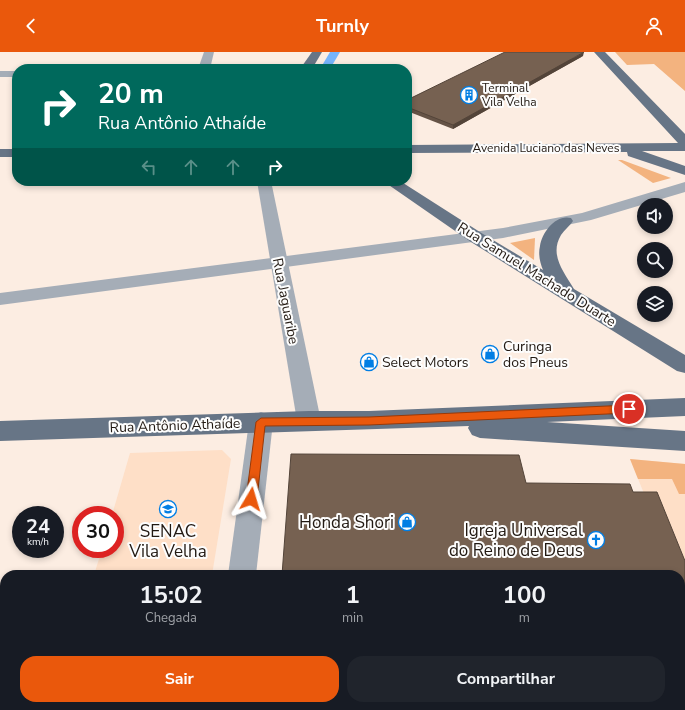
<!DOCTYPE html>
<html lang="pt">
<head>
<meta charset="utf-8">
<style>
	body { margin:0; font-family:"Nunito Sans",sans-serif; background:#20242c; color:#f1f3f6; height:100vh; display:flex; flex-direction:column; font-size:15px; white-space:nowrap }
	* { box-sizing:border-box; margin:0 }
	p { font-size:13px; color:#9ea1a6 }
	.icon { flex:none; width:22px; height:22px; fill:none; stroke:currentColor; stroke-width:2; stroke-linecap:round; stroke-linejoin:round }
	.map { position:relative; flex:1; overflow:hidden }
	.panel { position:absolute; left:0px; top:518px; width:685px; height:140px; display:flex; flex-direction:column; background:#171b24; border-radius:16px 16px 0 0; box-shadow:0 2px 6px #0003 }
	.panel>* { flex:none }
	.guide { position:absolute; left:12px; top:12px; width:400px; height:122px; border-radius:16px; box-shadow:0 2px 6px #0003; background:#00695c; color:#fff; overflow:hidden }
	.buttons { position:absolute; left:637px; top:146px; display:grid; gap:8px }
	.buttons a { display:grid; place-items:center; width:36px; height:36px; border-radius:50%; background:#171b24; box-shadow:0 2px 6px #0003; font-size:20px }
	.speed { position:absolute; left:12px; top:454px; display:flex; gap:8px; font-size:20px; font-weight:700; text-align:center }
	.speed>* { display:grid; place-content:center; width:52px; height:52px; border-radius:50%; background:#171b24; box-shadow:0 2px 6px #0003; line-height:1 }
	.speed small { font-size:10px; font-weight:400 }
	.speed .limit { border:6px solid #d22; background:#fff; color:#111 }
	.pin { position:absolute; display:grid; place-items:center; width:34px; height:34px; color:#fff; margin:-17px; border:2px solid #fff; border-radius:50%; box-shadow:0 1px 4px #0007 }
	.me { position:absolute; width:44px; margin:-22px; rotate:7deg; stroke-linejoin:round; filter:drop-shadow(0 0 3px #0008) }
	.turn { display:flex; align-items:center; gap:14px; height:84px; padding:0 20px; font-size:18px }
	.turn .icon { width:52px; height:52px; stroke-width:2.5 }
	.turn b { display:block; font-size:28px; line-height:34px }
	.lanes { display:flex; align-items:center; height:38px; padding:0 20px; background:#0003; justify-content:center; gap:20px; direction:ltr }
	.lanes .off { opacity:.35 }
	.eta { display:flex; justify-content:space-evenly; align-items:center; height:68px; text-align:center }
	.eta b { font-size:24px; font-weight:700; line-height:28px }
	.primary-button { display:flex; gap:8px; margin-top:auto; padding:8px 20px }
	.primary-button a { flex:1; height:46px; border-radius:16px; background:#ea580c; color:#fff; font-size:16px; font-weight:700; line-height:46px; text-align:center }
	.primary-button a+a { background:#20242c; color:#f1f3f6 }
	header { display:flex; justify-content:space-between; align-items:center; height:52px; padding:0 20px; background:#ea580c; color:#fff; font-size:18px; font-weight:700 }
	.map>svg:first-child { display:block }
	.built { fill:#fedfc7 }
	.green { fill:#f3b37f }
	.water { fill:#76b4fb }
	.lines { fill:none; stroke-linecap:round; stroke-linejoin:round }
	.minor { fill:#a5adb7; fill-rule:evenodd }
	.tertiary { fill:#a5adb7; fill-rule:evenodd }
	.primary { fill:#677586; fill-rule:evenodd }
	.wall { fill:#655346 }
	.shaded-wall { fill:#534439 }
	.building { fill:#766151; stroke:#534439 }
	.route { fill:#ea580c; stroke:#983908 }
	.labels { text-anchor:middle; stroke-width:4; stroke-linejoin:round; paint-order:stroke }
	.far-poi-label { font-size:12px; fill:#221912; stroke:#fdfdfd; text-anchor:start }
	.far-street-label { font-size:12px; fill:#221912; stroke:#fdfdfd }
	.street-label { font-size:14px; fill:#221912; stroke:#fdfdfd }
	.poi-label { font-size:14px; fill:#221912; stroke:#fdfdfd; text-anchor:start }
	.near-poi-label { font-size:17px; fill:#221912; stroke:#fdfdfd; text-anchor:end }
</style>
</head>
<body>
<header><svg class="icon" aria-label="back" viewBox="0 0 24 24"><path d="M15 5l-7 7 7 7"/></svg>Turnly<svg class="icon" aria-label="person" viewBox="0 0 24 24"><circle cx="12" cy="8" r="4"/><path d="M4 21q1-7 8-7t8 7"/></svg></header>
<div class="map">
<svg width="685" height="658" viewBox="0 0 685 658">
	<rect width="100%" height="100%" fill="#fcede2"/>
	<!-- built -->
	<g class="built">
		<polygon points="222,398 231,407 212,523 94,523 102,497 115,497 115,463 112,463 130,401"/>
		<polygon points="630,407 685,412 685,543 680,523 677,523"/>
		<polygon points="0,542 5,542 5,653 191,653 190,658 0,658"/>
	</g>
	<!-- green -->
	<g class="green">
		<polygon points="615,0 685,0 685,39 654,12 627,13"/>
		<polygon points="618,108 622,108 671,126 653,131"/>
		<polygon points="535,186 534,208 510,191"/>
		<polygon points="630,407 685,412 685,442 679,442 672,427 638,427"/>
	</g>
	<!-- water -->
	<polygon class="water" points="330,0 340,0 330,17 320,17"/>
	<g class="lines">
		<!-- minor -->
		<g class="minor">
			<polygon points="204,0 214,0 210,17 198,17"/>
			<rect x="0" y="19" width="17" height="6"/>
			<polygon points="257,129 271,129 321,369 317,376 309,379 301,376 297,369"/>
			<polygon points="261,360 269,363 273,370 256,523 228,523 249,370 253,363"/>
			<rect x="208" y="653" width="34" height="5"/>
		</g>
		<!-- tertiary -->
		<polygon class="tertiary" points="685,130 685,140 591,168 503,186 0,253 0,241 503,176 582,161"/>
		<!-- primary -->
		<g class="primary">
			<polygon points="312,0 322,0 312,17 300,17"/>
			<polygon points="594,0 605,0 685,82 685,99 642,99 685,114 685,123 628,104 627,100 407,101 407,93 678,91"/>
			<rect x="0" y="97" width="17" height="8"/>
			<path d="M383 129H400L483 182 543 218C540 211 538 202 540 194 542 180 556 162 571 166L573 169C570 174 564 178 561 183 549 203 564 220 574 237L685 303V321L677 319 471 190Z"/>
			<polygon points="685,346 685,364 547,370 685,379 685,399 480,386 472,383 468,376 469,374 0,389 0,369 309,359 369,359"/>
		</g>
	</g>
	<!-- wall -->
	<polygon class="wall" points="583,4 453,77 407,59 407,48"/>
	<!-- shaded-wall -->
	<polygon class="shaded-wall" points="584,0 583,4 453,77 453,73"/>
	<!-- building -->
	<g class="building">
		<polygon points="505,0 584,0 453,73 407,55 407,48"/>
		<polygon points="291,402 519,403 526,431 630,432 633,440 657,440 685,509 685,658 272,658 272,653 680,653 680,523 282,523"/>
	</g>
	<!-- route -->
	<polygon class="route" points="629,353 634,357 629,361 369,373 265,374 257,447 255,450 251,452 248,450 246,447 256,370 261,366 369,365"/>
	<!-- icons -->
	<defs>
		<g id="building-ring" transform="scale(0.9)"><circle r="9.5" fill="#fdfdfd" stroke="#017ee4" stroke-width="1.5"/><path d="M-4-6H4V6H1V3H-1V6H-4ZM-2.5-4.3h1.7v1.8h-1.7ZM.8-4.3h1.7v1.8H.8ZM-2.5-1h1.7V.8h-1.7ZM.8-1h1.7V.8H.8Z" fill="#017ee4"/></g>
		<g id="shop-ring" transform="scale(0.9)"><circle r="9.5" fill="#fdfdfd" stroke="#017ee4" stroke-width="1.5"/><path d="M-5-2.5h2.3a2.7 3.5 0 0 1 5.4 0H5L5.5 6h-11ZM-1.5-2.5h3a1.5 2.3 0 0 0-3 0Z" fill="#017ee4"/></g>
		<g id="university-ring" transform="scale(0.9)"><circle r="9.5" fill="#fdfdfd" stroke="#017ee4" stroke-width="1.5"/><path d="M0-5L7-2L0 1L-7-2ZM-4 1L0 2.5L4 1V4Q0 6-4 4Z" fill="#017ee4"/></g>
		<g id="church-ring" transform="scale(0.9)"><circle r="9.5" fill="#fdfdfd" stroke="#017ee4" stroke-width="1.5"/><path d="M-1.2-6h2.4v3.5h3.3v2.4h-3.3V6h-2.4V-.1h-3.3v-2.4h3.3Z" fill="#017ee4"/></g>
	</defs>
	<g fill-rule="evenodd">
		<use href="#building-ring" x="469" y="43"/>
		<use href="#shop-ring" x="490" y="302"/>
		<use href="#shop-ring" x="369" y="310"/>
		<use href="#university-ring" x="168" y="457"/>
		<use href="#shop-ring" x="407" y="470"/>
		<use href="#church-ring" x="596" y="488"/>
	</g>
	<g class="labels">
		<!-- far-poi labels -->
		<g class="far-poi-label">
			<text x="482" y="40">Terminal<tspan x="482" dy="14">Vila Velha</tspan></text>
		</g>
		<!-- far-street labels -->
		<g class="far-street-label">
			<text x="546" y="100">Avenida Luciano das Neves</text>
		</g>
		<!-- street labels -->
		<g class="street-label">
			<text transform="translate(537 222) rotate(32)" y="5">Rua Samuel Machado Duarte</text>
			<text transform="translate(286 249) rotate(79)" y="5">Rua Jaguaribe</text>
			<text transform="translate(175 373) rotate(-2)" y="5">Rua Antônio Athaíde</text>
		</g>
		<!-- poi labels -->
		<g class="poi-label">
			<text x="503" y="299">Curinga<tspan x="503" dy="16">dos Pneus</tspan></text>
			<text x="382" y="315">Select Motors</text>
		</g>
		<!-- near-poi labels -->
		<g class="near-poi-label">
			<text x="394" y="476">Honda Shori</text>
			<text x="583" y="484">Igreja Universal<tspan x="583" dy="20">do Reino de Deus</tspan></text>
			<text x="168" y="485" text-anchor="middle">SENAC<tspan x="168" dy="20">Vila Velha</tspan></text>
		</g>
	</g>
</svg>
<div class="buttons">
<a><svg class="icon" aria-label="sound" viewBox="0 0 24 24"><path d="M4 9h4l5-4v14l-5-4H4zM17 9q2 3 0 6"/></svg></a>
<a><svg class="icon" aria-label="search" viewBox="0 0 24 24"><circle cx="10" cy="10" r="6"/><path d="M15 15l6 6"/></svg></a>
<a><svg class="icon" aria-label="layers" viewBox="0 0 24 24"><path d="M12 4l9 5-9 5-9-5zM3 14l9 5 9-5"/></svg></a>
</div>
<div class="speed"><div>24<small>km/h</small></div><div class="limit">30</div></div>
<div class="pin" style="left:629px;top:357px;background:#d93025"><svg class="icon" aria-label="arrive" viewBox="0 0 24 24"><path d="M6 21V4h12l-3 4 3 4H6"/></svg></div>
<svg class="me" style="left:251px;top:447px" viewBox="-20 -20 40 40"><path d="M0-17L14 15 0 8-14 15z" fill="#ea580c" stroke="#fff" stroke-width="4"/></svg>
<div class="guide">
<div class="turn"><svg class="icon" aria-label="right" viewBox="0 0 24 24"><path d="M7 20v-9h11M14 6l5 5-5 5"/></svg><div><b>20 m</b>Rua Antônio Athaíde</div></div>
<div class="lanes"><svg class="icon off" aria-label="left" viewBox="0 0 24 24"><path d="M17 20v-9H6M10 6l-5 5 5 5"/></svg><svg class="icon off" aria-label="ahead" viewBox="0 0 24 24"><path d="M12 20V5M6 11l6-6 6 6"/></svg><svg class="icon off" aria-label="ahead" viewBox="0 0 24 24"><path d="M12 20V5M6 11l6-6 6 6"/></svg><svg class="icon" aria-label="right" viewBox="0 0 24 24"><path d="M7 20v-9h11M14 6l5 5-5 5"/></svg></div>
</div>
<section class="panel">
<div class="eta">
<div><b>15:02</b><p>Chegada</p></div>
<div><b>1</b><p>min</p></div>
<div><b>100</b><p>m</p></div>
</div>
<div class="primary-button"><a>Sair</a><a>Compartilhar</a></div>
</section>
</div>
</body>
</html>
